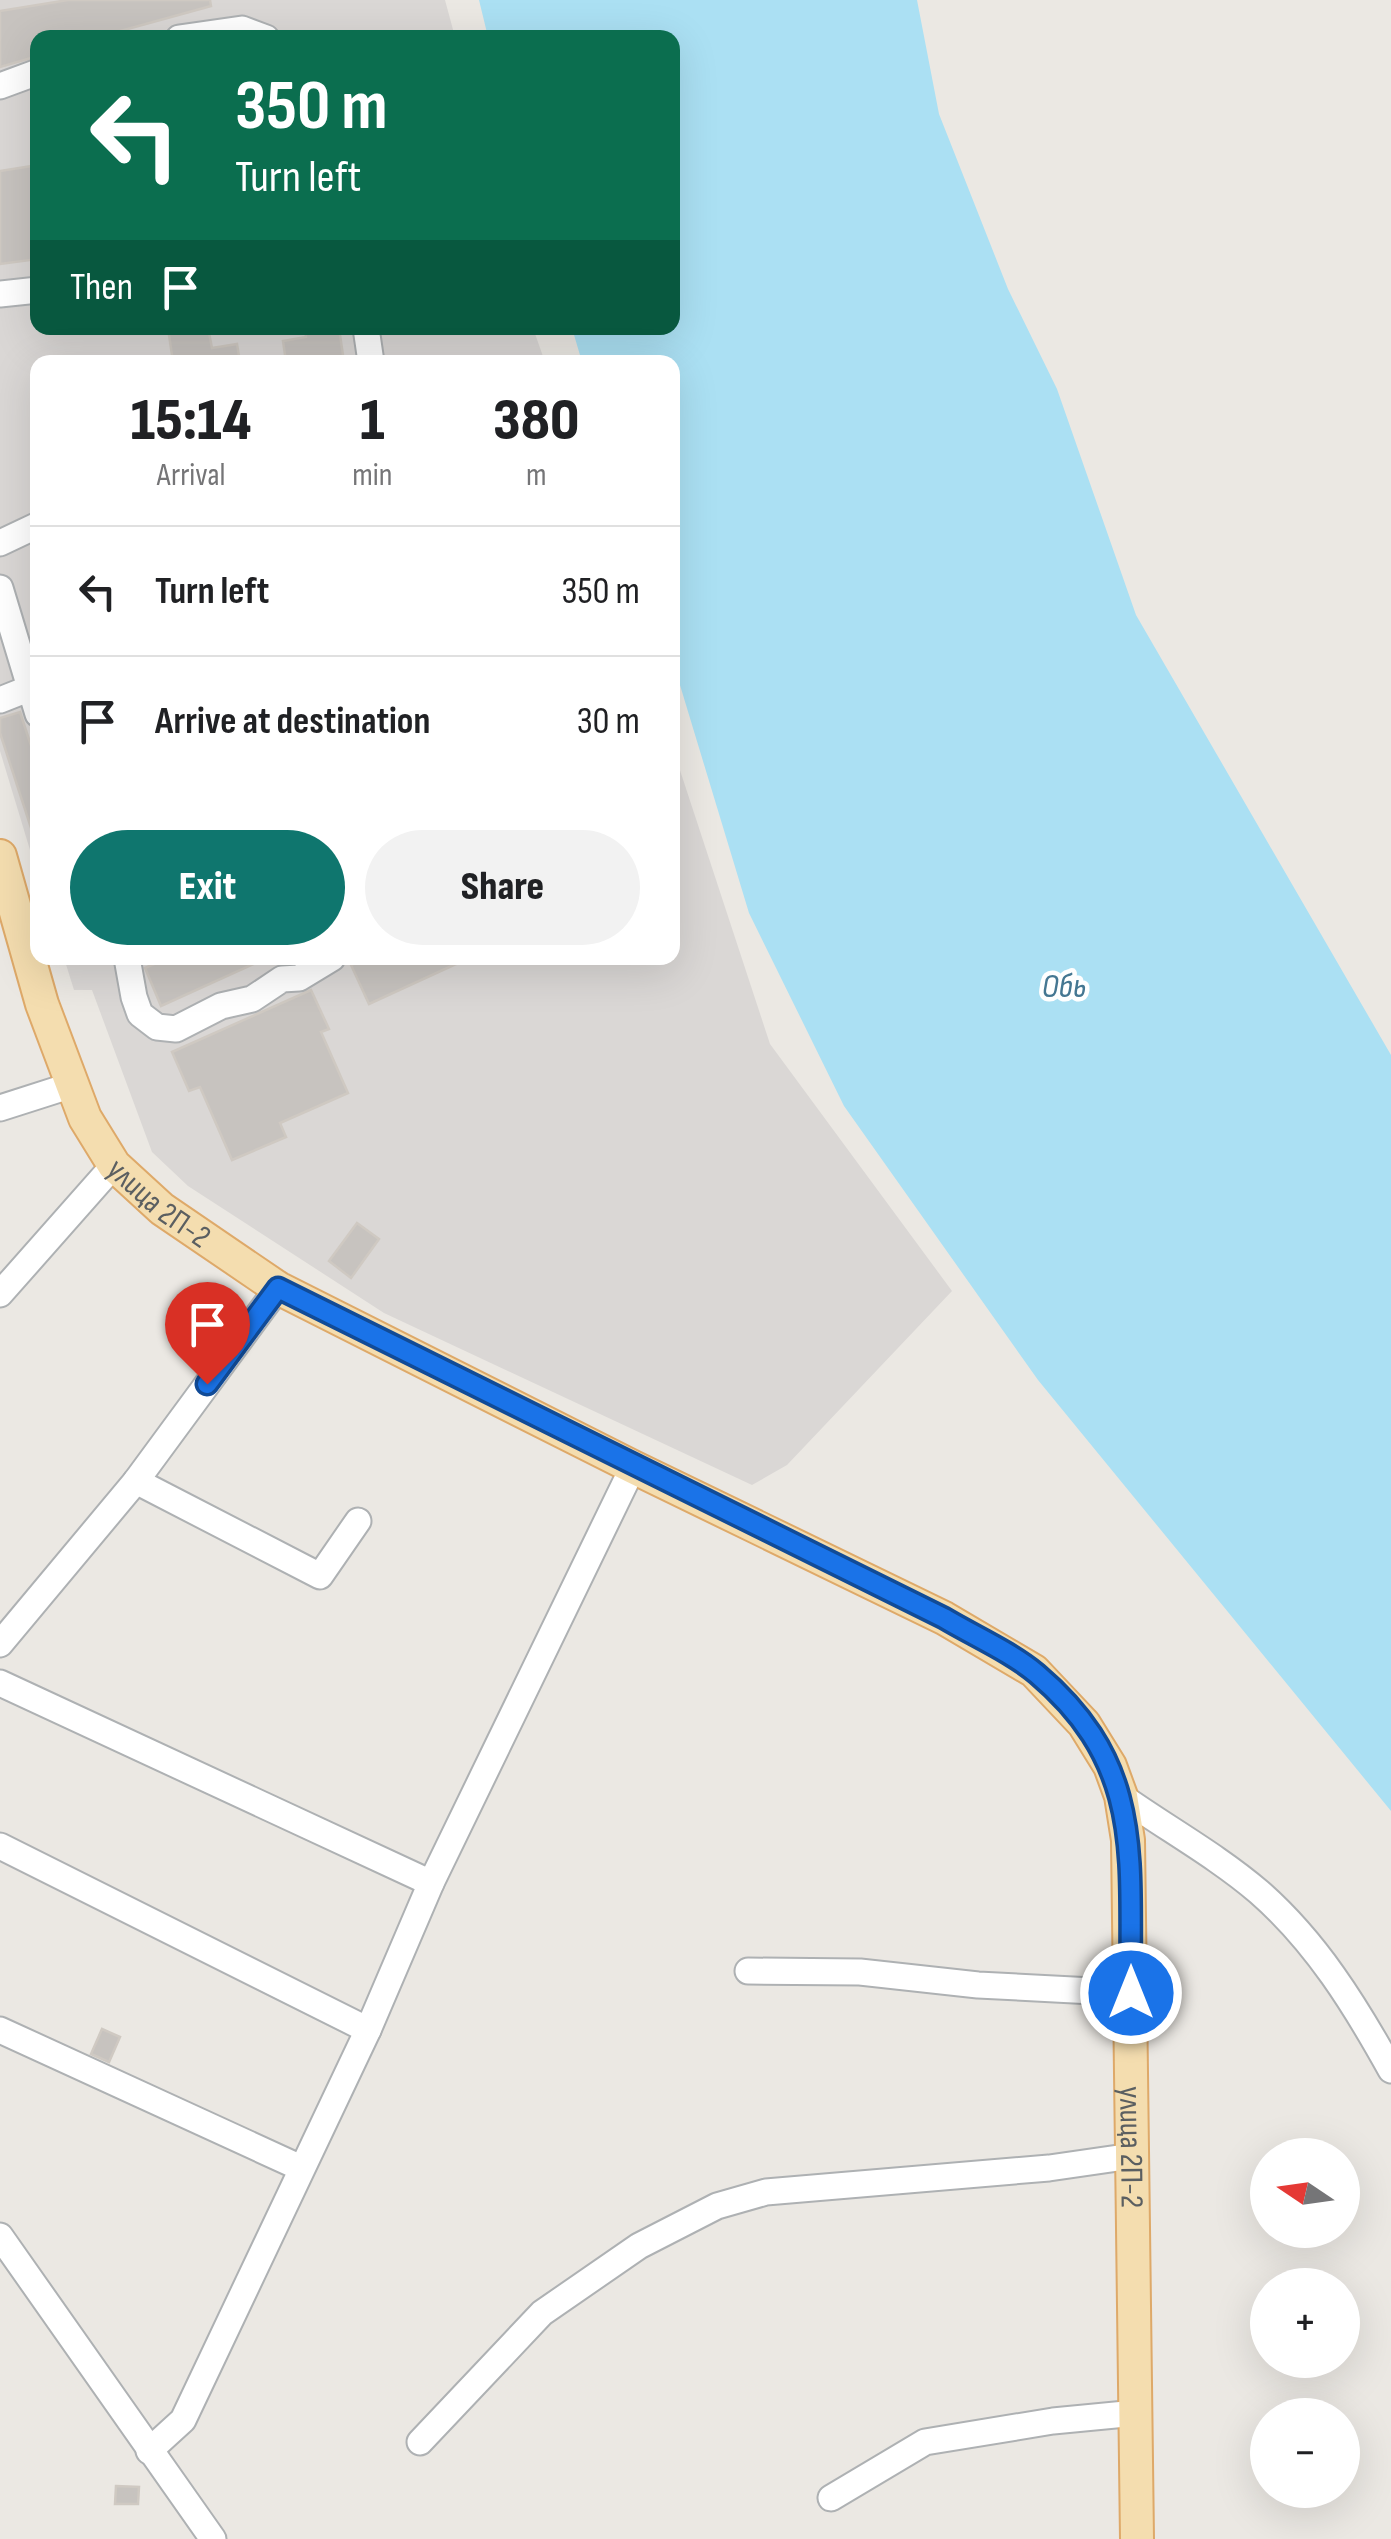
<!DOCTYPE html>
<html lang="en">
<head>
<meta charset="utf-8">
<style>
	body { margin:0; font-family:"Sofia Sans Condensed",sans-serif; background:#f2f2f2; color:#202124; height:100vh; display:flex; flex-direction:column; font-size:38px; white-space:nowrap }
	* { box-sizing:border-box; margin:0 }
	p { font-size:32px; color:#757577 }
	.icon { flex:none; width:55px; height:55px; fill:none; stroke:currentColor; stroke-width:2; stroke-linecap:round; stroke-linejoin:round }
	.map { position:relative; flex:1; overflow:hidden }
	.drawer { position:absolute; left:30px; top:355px; width:650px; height:610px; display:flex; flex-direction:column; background:#fff; border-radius:20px; box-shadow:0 10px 40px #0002 }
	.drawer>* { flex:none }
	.top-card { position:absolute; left:30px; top:30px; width:650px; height:305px; border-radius:20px; box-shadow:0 10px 40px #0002; background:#0b6e4f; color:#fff; overflow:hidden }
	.needle { width:65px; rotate:283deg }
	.controls { position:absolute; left:1250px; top:2138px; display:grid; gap:20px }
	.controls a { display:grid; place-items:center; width:110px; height:110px; border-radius:50%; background:#fff; box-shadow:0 10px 40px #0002; font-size:50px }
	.pin { position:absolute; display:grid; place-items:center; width:85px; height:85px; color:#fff; margin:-102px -42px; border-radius:50% 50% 50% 0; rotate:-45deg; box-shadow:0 0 10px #0007 }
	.pin .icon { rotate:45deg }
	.me { position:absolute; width:110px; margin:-55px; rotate:0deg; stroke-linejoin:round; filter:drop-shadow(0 0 8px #0008) }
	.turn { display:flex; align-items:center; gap:35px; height:210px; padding:0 40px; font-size:45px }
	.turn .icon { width:130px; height:130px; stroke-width:2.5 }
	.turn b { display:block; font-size:70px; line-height:85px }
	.then { display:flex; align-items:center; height:95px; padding:0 40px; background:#0003; gap:20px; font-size:38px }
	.eta { display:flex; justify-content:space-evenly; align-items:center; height:170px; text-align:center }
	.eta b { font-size:60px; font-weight:800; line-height:70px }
	.button { display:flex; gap:20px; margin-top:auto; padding:20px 40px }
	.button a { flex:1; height:115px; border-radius:60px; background:#0f766e; color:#fff; font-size:40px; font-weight:800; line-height:115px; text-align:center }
	.button a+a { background:#f2f2f2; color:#202124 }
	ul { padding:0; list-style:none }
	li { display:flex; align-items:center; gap:30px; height:130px; padding:0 40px; border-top:2px solid #e0e0e0 }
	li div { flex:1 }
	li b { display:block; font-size:38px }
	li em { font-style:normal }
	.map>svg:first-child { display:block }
	.industrial { fill:#dad7d5 }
	.water { fill:#abe0f3 }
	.building { fill:#c7c3bf; stroke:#cfc9c2; stroke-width:2.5 }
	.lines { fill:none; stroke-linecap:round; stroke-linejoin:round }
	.minor-casing { stroke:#aeb1b3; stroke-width:29 }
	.major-casing { stroke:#dea969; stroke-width:36 }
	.minor { stroke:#fff; stroke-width:25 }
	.major { stroke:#f4ddaf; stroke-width:32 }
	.route-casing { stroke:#114b97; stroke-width:25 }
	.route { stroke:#1a73e8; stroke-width:18 }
	.labels { text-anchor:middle; stroke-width:9; stroke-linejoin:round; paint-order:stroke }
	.street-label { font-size:32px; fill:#5b5f61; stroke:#fff }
	.water-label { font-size:35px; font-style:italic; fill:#457792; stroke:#fff }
</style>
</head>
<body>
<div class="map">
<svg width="1391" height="2539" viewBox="0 0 1391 2539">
	<rect width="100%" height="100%" fill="#ebe8e3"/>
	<!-- industrial -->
	<g class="industrial">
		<polygon points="0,0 445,0 455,37 38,38 38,328 533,328 545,362 38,362 37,873 0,751"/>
		<polygon points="673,749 770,1044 952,1291 787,1465 752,1485 384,1313 188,1186 152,1152 92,990 74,990 64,958 672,958"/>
	</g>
	<!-- water -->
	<polygon class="water" points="479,0 917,0 939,114 1008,289 1057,389 1136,615 1391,1055 1391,1811 1038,1380 844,1106 749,913 673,662 672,362 582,362 572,328 672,328 672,38 488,37"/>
	<!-- building -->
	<g class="building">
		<polygon points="68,0 210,0 211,6 95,38 38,38 38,56 0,67 0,11"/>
		<polygon points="38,165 38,259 0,264 0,171"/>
		<polygon points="168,328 208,328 212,348 237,344 240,362 173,362"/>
		<polygon points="305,328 339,328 344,362 286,362 283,341 306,337"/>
		<polygon points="20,712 38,767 38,836 34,837 0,733 0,718"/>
		<polygon points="168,958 267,958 161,1006 145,968"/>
		<polygon points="367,958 469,958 369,1004 351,965"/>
		<polygon points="311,990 329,1029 321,1032 348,1093 280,1123 286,1137 232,1160 200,1087 189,1091 172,1052"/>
		<polygon points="357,1223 379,1239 351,1278 329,1261"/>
		<polygon points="102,2029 120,2037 109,2062 91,2054"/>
		<polygon points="116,2486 139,2487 138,2504 115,2504"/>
	</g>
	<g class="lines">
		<!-- minor casing -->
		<g class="minor-casing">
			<g id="minor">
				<polyline points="179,38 242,29 266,38"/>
				<polyline points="0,86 38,72"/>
				<polyline points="0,294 38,290"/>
				<polyline points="366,328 371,362"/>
				<polyline points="0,543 38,525"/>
				<polyline points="0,588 38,714"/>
				<polyline points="0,700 38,685"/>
				<polyline points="127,958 134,997 140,1014 157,1027 176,1029 221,1006 252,999 282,979 299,978 332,958"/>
				<polyline points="0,1108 72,1085"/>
				<polyline points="0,1294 114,1165"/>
				<polyline points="136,1481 320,1576 358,1521"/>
				<polyline points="0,1644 136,1481 278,1288"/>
				<polyline points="0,1683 431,1883"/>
				<path d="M1121 1796C1166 1828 1217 1856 1259 1892 1316 1942 1355 2005 1391 2070"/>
				<polyline points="0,1846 368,2030"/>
				<polyline points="748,1971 860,1972 978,1985 1131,1993"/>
				<polyline points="0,2030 301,2168"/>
				<polyline points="0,2236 213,2539"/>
				<polyline points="420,2442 542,2313 639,2246 717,2206 766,2192 1049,2168 1132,2156"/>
				<polyline points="149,2451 183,2420 368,2030 431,1883 633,1467"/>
				<polyline points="831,2498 925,2442 1053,2421 1136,2413"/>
			</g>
		</g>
		<!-- major casing -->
		<g class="major-casing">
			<g id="major">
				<path id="s1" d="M0 856 42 1004 85 1118 114 1165 162 1209 278 1288 633 1467 944 1618 1034 1671 1084 1724 1110 1766 1121 1796 1128 1840 1137 2539"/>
			</g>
		</g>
		<!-- minor -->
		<use href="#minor" class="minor"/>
		<!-- major -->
		<use href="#major" class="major"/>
	</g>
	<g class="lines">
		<!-- route casing -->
		<g class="route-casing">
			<path id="route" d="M207 1384 278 1288 944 1618C974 1636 1011 1652 1037 1674 1148 1768 1128 1863 1131 1993"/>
		</g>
		<!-- route -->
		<use href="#route" class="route"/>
	</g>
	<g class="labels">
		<!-- street labels -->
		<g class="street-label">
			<text dy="11" stroke="none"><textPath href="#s1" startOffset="390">улица 2П-2</textPath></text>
			<text dy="11" stroke="none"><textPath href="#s1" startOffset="1890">улица 2П-2</textPath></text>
		</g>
		<!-- water labels -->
		<g class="water-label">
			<text x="1064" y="997">Обь</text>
		</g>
	</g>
</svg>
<div class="controls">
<a><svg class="needle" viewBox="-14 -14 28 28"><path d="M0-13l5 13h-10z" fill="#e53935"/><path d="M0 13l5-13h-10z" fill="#757577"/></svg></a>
<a>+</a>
<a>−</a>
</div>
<div class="pin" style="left:207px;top:1384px;background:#d93025"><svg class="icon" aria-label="arrive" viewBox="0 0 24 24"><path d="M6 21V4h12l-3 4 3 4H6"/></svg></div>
<svg class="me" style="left:1131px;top:1993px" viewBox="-20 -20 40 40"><circle r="17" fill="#1a73e8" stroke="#fff" stroke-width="3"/><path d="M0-11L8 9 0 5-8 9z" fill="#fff"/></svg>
<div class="top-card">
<div class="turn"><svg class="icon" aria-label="left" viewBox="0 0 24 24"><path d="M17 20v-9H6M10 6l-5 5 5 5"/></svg><div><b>350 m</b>Turn left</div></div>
<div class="then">Then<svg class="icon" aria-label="arrive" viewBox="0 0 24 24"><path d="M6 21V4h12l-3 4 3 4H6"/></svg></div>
</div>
<section class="drawer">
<div class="eta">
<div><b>15:14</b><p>Arrival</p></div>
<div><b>1</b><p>min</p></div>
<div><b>380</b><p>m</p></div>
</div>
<ul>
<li><svg class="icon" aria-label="left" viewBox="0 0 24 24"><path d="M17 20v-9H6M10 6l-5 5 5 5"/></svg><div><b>Turn left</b></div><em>350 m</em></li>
<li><svg class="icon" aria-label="arrive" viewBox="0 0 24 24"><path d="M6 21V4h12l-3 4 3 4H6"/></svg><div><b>Arrive at destination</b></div><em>30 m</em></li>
</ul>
<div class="button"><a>Exit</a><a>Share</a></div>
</section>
</div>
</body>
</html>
